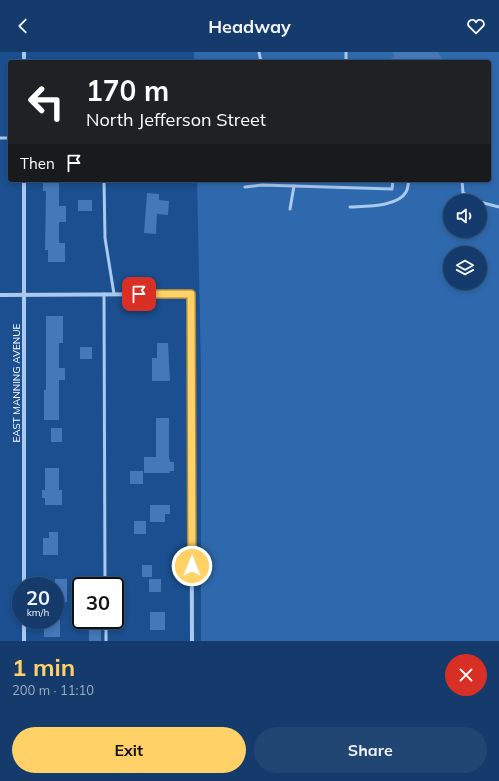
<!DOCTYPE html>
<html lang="en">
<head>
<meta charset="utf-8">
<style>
	body { margin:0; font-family:Mulish,sans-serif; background:#214673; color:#f1f3f6; height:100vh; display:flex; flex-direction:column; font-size:15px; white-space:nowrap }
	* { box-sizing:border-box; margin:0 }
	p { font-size:13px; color:#9dadc1 }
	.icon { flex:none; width:22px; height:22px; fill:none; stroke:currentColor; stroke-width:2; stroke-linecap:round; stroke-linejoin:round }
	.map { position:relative; height:589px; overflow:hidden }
	.sheet { display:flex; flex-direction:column; background:#143b6b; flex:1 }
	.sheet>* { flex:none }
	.banner { position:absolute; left:8px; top:8px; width:483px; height:122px; border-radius:4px; box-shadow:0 2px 6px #0003,0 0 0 1px #33557e; background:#202124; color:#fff; overflow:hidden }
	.fabs { position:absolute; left:443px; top:142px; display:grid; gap:8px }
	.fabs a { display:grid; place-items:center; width:44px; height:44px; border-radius:50%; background:#143b6b; box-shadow:0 2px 6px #0003,0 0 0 1px #33557e; font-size:20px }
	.speed { position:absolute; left:12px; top:525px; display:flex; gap:8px; font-size:20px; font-weight:700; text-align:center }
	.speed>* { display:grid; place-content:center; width:52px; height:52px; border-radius:50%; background:#143b6b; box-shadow:0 2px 6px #0003,0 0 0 1px #33557e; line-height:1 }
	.speed small { font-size:10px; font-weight:400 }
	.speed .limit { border:2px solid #111; border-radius:6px; background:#fff; color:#111 }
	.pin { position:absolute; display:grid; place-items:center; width:34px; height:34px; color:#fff; margin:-17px; border-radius:8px; box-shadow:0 2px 6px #0006 }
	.me { position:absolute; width:44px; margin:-22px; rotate:0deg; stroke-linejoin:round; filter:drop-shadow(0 0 3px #0008) }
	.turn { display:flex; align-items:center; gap:14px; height:84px; padding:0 12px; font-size:18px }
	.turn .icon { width:52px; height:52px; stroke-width:2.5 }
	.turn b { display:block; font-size:28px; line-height:34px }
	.then { display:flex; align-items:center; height:38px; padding:0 12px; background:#0003; gap:8px; font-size:15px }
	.round { display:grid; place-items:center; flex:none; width:42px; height:42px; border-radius:21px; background:#214673 }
	.headline { display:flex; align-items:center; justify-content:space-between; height:68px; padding:0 12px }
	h1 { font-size:24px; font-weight:700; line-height:30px; color:#ffd166 }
	.button { display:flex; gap:8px; margin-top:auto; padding:8px 12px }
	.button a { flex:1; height:46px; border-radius:24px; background:#ffd166; color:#111; font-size:16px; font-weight:700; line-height:46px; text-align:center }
	.button a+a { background:#214673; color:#f1f3f6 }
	header { display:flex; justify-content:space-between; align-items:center; height:52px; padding:0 12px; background:#143b6b; font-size:18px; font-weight:700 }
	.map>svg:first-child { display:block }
	.green { fill:#2e69ad; fill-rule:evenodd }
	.building { fill:#4478b7 }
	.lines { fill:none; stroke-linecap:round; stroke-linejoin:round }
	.service { stroke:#a9c9ee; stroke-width:3 }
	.minor { stroke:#a9c9ee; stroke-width:4 }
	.route-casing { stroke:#a68842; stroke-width:10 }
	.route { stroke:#ffd166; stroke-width:7 }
	.labels { text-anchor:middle; stroke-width:3.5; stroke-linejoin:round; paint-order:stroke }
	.street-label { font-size:10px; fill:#fff; stroke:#1b4f8f }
</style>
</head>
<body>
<header><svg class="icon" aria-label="back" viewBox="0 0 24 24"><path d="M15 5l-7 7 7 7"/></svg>Headway<svg class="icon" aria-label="heart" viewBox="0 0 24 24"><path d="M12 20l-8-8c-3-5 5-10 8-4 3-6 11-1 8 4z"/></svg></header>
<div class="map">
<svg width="499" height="589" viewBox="0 0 499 589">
	<rect width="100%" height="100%" fill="#1b4f8f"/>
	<!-- green -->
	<path class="green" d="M194 0H499V589H201V317L197 128H489V10H194ZM450 149H480V179H450ZM450 201H480V231H450Z"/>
	<!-- building -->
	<g class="building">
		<polygon points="392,0 438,0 444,10 385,10 395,4"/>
		<polygon points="43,128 59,128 59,154 66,154 66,170 59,170 59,191 65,191 65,210 48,210 48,198 45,198 46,139 43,139"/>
		<polygon points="147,141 159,142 159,148 169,149 168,163 157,162 156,182 144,181"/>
		<rect x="78" y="148" width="14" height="11"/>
		<polygon points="46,264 63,264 63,291 59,291 59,316 65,316 65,328 59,328 59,368 44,368 44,338 46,338"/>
		<polygon points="157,291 168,291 170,329 152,329 152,306 157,306"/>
		<rect x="80" y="295" width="12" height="12"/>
		<polygon points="156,366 169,366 169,405 170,410 174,410 174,419 170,419 170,421 144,421 144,405 156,405"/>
		<rect x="51" y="376" width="11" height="14"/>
		<polygon points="45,416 59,416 59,438 62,438 62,453 45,453 45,446 42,446 42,438 45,438"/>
		<rect x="130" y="419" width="13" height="13"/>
		<polygon points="150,453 170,453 170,462 165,462 165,470 150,470"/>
		<rect x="134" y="469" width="12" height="13"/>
		<polygon points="49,480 58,480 58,503 43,503 43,486 49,486"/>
		<rect x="142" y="513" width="10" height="12"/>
		<rect x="55" y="527" width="12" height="23"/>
		<rect x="149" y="527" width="12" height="13"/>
		<rect x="150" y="560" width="15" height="18"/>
		<rect x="44" y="568" width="16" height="17"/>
		<rect x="89" y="575" width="12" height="14"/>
	</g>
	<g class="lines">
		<!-- service -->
		<g class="service">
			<polyline points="259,0 261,10"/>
			<polyline points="346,0 346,10"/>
			<polyline points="0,86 10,86"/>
			<polyline points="104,128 105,186 114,242"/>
			<polyline points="462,128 463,141 478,149"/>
			<polyline points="245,135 262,133 392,137 393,128"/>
			<polyline points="480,150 499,155"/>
			<path d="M350 155C365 154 398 155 406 140 408 137 408 132 409 128"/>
			<polyline points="290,157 294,134"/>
			<polyline points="104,242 105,534"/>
			<polyline points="106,568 106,589"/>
		</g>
		<!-- minor -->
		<g class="minor">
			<polyline points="24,0 24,10"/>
			<polyline points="24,128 24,534"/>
			<polyline points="0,243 191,242 192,589"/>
			<polyline points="24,568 24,589"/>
		</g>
	</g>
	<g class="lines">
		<!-- route casing -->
		<g class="route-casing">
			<polyline id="route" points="139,242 191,242 192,514"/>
		</g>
		<!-- route -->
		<use href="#route" class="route"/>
	</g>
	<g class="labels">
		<!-- street labels -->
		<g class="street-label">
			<text transform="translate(16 331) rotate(-90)" y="4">EAST MANNING AVENUE</text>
		</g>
	</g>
</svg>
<div class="fabs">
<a><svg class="icon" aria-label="sound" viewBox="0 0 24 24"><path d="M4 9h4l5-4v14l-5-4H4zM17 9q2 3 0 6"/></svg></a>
<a><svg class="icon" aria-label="layers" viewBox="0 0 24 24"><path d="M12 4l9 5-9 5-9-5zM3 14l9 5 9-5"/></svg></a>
</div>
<div class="speed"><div>20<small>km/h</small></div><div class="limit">30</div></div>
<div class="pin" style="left:139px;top:242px;background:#d93025"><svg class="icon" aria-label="arrive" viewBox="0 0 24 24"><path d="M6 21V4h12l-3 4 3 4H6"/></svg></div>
<svg class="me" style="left:192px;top:514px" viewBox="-20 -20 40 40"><circle r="17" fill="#ffd166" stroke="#fff" stroke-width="3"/><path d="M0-11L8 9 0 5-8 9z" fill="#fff"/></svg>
<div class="banner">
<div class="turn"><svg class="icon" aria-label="left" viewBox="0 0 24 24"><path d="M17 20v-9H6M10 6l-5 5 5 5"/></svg><div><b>170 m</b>North Jefferson Street</div></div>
<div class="then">Then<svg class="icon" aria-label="arrive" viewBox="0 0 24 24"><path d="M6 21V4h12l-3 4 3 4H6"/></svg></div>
</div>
</div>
<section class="sheet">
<div class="headline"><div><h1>1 min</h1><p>200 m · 11:10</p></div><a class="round" style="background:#d93025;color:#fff"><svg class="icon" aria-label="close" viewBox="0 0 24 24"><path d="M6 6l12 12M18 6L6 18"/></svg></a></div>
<div class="button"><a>Exit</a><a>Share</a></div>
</section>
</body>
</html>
